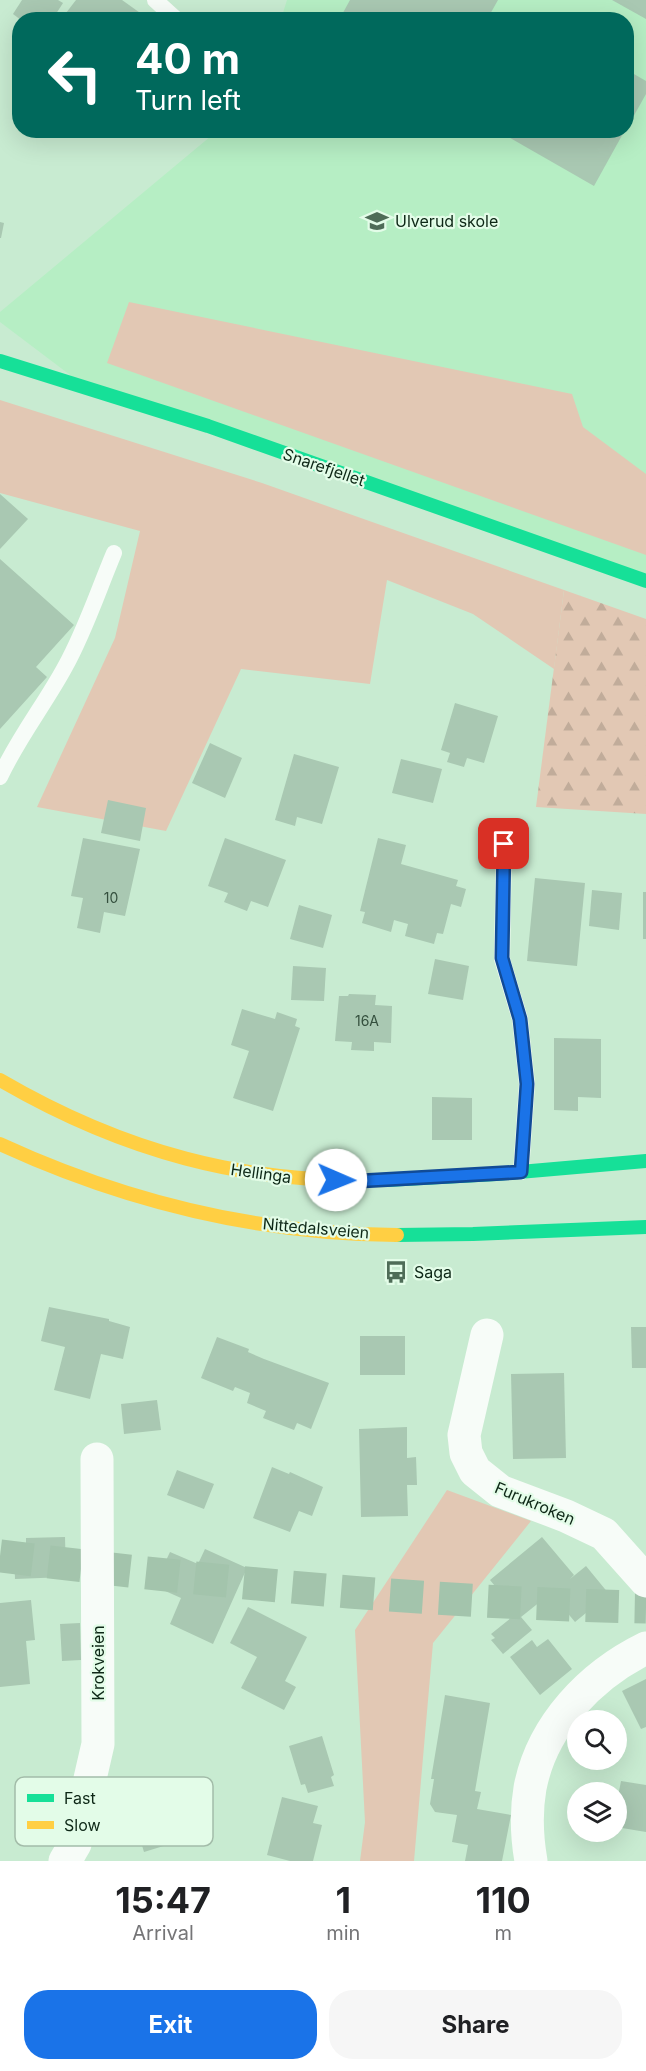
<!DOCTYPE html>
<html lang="en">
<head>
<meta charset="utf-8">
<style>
	body { margin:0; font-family:Inter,sans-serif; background:#f6f6f6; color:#202124; height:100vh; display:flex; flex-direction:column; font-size:22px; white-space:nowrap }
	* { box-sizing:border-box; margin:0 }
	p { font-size:20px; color:#757577 }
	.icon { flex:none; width:33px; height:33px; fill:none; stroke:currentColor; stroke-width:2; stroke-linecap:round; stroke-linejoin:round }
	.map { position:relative; height:1861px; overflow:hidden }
	.drawer { display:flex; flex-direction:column; background:#fff; flex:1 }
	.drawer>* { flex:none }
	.guide { position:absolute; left:12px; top:12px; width:622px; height:126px; border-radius:24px; box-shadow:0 6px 24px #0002; background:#00695c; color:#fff; overflow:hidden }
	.buttons { position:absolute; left:567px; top:1710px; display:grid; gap:12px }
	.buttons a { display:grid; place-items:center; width:60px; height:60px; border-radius:50%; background:#fff; box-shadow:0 6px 24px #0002; font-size:30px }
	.pin { position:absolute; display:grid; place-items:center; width:51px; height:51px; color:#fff; margin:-26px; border-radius:12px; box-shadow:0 3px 9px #0006 }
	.me { position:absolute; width:66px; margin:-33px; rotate:91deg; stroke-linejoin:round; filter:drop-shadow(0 0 4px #0008) }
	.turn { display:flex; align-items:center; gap:21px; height:126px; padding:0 24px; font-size:27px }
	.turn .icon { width:78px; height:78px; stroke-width:2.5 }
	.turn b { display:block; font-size:42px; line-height:51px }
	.eta { display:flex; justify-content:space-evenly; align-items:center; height:102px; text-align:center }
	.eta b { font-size:36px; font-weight:700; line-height:42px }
	.action { display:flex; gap:12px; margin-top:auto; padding:12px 24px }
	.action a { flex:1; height:69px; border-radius:24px; background:#1a73e8; color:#fff; font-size:24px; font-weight:700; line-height:69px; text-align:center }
	.action a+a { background:#f6f6f6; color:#202124 }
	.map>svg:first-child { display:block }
	.built { fill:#b6eec4 }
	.green { fill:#e2c8b4 }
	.forest { fill:url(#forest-firs) }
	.building { fill:#a9c8b2 }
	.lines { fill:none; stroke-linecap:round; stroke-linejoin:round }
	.highway-tunnel { stroke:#a3c4ac; stroke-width:33; stroke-dasharray:33 16; stroke-linecap:butt }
	.lane { stroke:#f7fcf8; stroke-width:16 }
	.street { stroke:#f7fcf8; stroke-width:33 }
	.fast { stroke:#16e098; stroke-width:14 }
	.slow { stroke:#ffcf43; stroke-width:14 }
	.route-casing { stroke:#114b97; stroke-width:15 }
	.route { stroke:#1a73e8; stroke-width:10 }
	.labels { text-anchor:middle; stroke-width:4.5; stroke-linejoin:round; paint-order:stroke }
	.number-label { font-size:14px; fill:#344f3d }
	.poi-label { font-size:16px; fill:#0d2716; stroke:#e3fce8; text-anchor:start }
	.street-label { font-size:16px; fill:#0d2716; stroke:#e3fce8 }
	.key { fill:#e3fce8; stroke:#a3bca9; stroke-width:1.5 }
	.key-label { font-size:16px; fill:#0d2716 }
</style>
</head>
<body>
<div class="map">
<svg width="646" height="1861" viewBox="0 0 646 1861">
	<defs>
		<pattern id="forest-firs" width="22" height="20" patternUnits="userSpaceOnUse" patternTransform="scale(1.5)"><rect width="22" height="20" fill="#e2c8b4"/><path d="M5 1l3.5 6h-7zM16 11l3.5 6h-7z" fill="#c1ac9a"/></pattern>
	</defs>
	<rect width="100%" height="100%" fill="#c8ebd1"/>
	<!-- built -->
	<polygon class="built" points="287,0 646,0 646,577 86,387 0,322 0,312 217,131 627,130 627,20 281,19"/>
	<!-- green -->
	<g class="green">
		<polygon points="129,302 572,394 583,427 646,474 646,555 107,363"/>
		<polygon points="0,400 262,483 564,590 554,669 473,614 387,580 370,684 241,669 166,831 37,807 115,638 140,531 0,493"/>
		<polygon points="447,1490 531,1521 433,1643 414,1861 360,1861 365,1822 355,1630"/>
	</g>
	<!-- forest -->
	<polygon class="forest" points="564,590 646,619 646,814 536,807"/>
	<!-- building -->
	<g class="building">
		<polygon points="22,0 58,0 63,3 52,20 21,20 13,14"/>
		<polygon points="76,0 122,0 143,15 140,20 75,20 66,13"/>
		<polygon points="350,0 498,0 489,16 495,20 339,20"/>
		<polygon points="612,0 646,0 646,19"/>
		<polygon points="627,70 646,81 646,94 627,128"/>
		<polygon points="496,130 625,130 594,186"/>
		<polygon points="0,222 4,223 1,238 0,238"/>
		<polygon points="0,494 28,519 0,549"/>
		<polygon points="0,559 74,625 36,667 47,677 0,729"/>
		<polygon points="455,703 498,716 484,763 467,758 464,767 447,762 450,753 441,750"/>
		<polygon points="210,743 242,758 225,798 192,783"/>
		<polygon points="294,754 339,767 322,824 297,817 295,826 275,820"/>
		<polygon points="401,759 442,769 433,803 392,793"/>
		<polygon points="108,800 146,808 140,841 101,833"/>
		<polygon points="83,838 140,849 125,916 104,912 100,933 77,928 83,898 71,896"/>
		<polygon points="225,838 286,860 268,907 251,901 247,911 224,902 228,893 208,886"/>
		<polygon points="378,838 406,845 401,864 458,880 456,886 466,889 461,907 451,904 443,934 437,933 434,944 405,936 408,924 394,920 391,932 362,923 365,912 360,911"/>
		<polygon points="535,878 585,883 577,966 527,961"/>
		<polygon points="592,890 622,893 619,930 589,926"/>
		<rect x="643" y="892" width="3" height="47"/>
		<polygon points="299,905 332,915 323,948 290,939"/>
		<polygon points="435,959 469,966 463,1000 428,994"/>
		<polygon points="293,966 326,968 324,1001 291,1000"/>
		<polygon points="349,994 376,995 375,1005 392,1006 391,1043 374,1042 374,1051 351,1050 352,1042 335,1041 339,996 348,996"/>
		<polygon points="242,1009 275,1019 277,1012 297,1019 295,1026 300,1028 273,1111 233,1098 249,1051 231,1045"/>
		<polygon points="554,1038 601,1039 601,1098 578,1097 578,1111 554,1110"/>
		<polygon points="432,1097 472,1098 472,1140 432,1140"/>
		<polygon points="49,1307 109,1319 109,1321 130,1327 123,1359 101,1354 90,1399 54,1390 65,1347 41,1341"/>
		<polygon points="631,1327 646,1327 646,1368 632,1368"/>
		<rect x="360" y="1336" width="45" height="39"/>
		<polygon points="217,1337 249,1349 248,1352 264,1359 329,1383 311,1429 297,1423 294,1430 263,1418 266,1411 247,1403 250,1393 235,1387 233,1391 201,1378"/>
		<polygon points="564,1373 566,1458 513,1459 511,1374"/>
		<polygon points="157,1400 161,1430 124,1434 121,1404"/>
		<polygon points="407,1427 407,1458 416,1457 417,1485 407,1485 408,1516 361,1517 359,1429"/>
		<polygon points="272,1467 289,1474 290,1472 323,1487 312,1516 299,1511 290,1532 253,1518"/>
		<polygon points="177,1470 214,1484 204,1509 167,1495"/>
		<polygon points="65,1537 66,1577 15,1579 14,1548 26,1547 26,1538"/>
		<polygon points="542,1537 574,1575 570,1579 586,1566 609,1594 575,1622 551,1593 521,1617 532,1630 503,1654 491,1640 495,1638 491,1634 517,1613 490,1580"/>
		<polygon points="205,1549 247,1568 213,1644 170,1624 181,1598 154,1586 170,1552 198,1564"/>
		<polygon points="31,1600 35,1640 26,1641 30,1684 0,1687 0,1603"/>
		<polygon points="248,1607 307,1637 285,1681 296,1687 284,1710 241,1688 257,1657 230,1643"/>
		<polygon points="80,1623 81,1660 62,1661 60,1624"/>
		<polygon points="548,1639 572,1669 540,1695 510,1657 532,1640 537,1647"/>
		<polygon points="646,1679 646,1727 641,1729 622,1691"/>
		<polygon points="445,1695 490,1703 475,1791 481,1792 477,1809 511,1815 502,1861 465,1861 468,1845 452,1842 457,1815 435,1812 430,1804 434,1779 431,1779"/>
		<polygon points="322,1736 334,1775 331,1777 334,1786 308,1793 305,1784 301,1785 289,1746"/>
		<polygon points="621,1781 646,1785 646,1832 616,1827 616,1807"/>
		<polygon points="282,1797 318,1806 313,1823 322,1825 313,1861 290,1861 267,1855"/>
		<polygon points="161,1814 170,1844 144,1852 135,1822"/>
	</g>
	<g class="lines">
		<!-- highway-tunnel -->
		<path class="highway-tunnel" d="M0 1556C214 1582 430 1603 646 1607"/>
		<!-- lane -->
		<g class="lane">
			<polyline points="155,0 177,20"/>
			<path d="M0 777C18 738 45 704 65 667 85 631 98 591 114 553"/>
			<polyline points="504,844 502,959 520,1019 527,1084 521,1172"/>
		</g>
		<!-- street -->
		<g class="street">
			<polyline points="487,1335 464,1435 466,1453 475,1471 500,1491 566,1516 604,1534 646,1581"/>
			<polyline points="65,1861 75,1844 98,1744 97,1459"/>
			<path d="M531 1861C527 1838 526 1811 530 1788 542 1725 591 1675 646 1648"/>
		</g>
		<!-- fast -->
		<g class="fast">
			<polyline points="0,361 208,426 646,581"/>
			<polyline points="386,1180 496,1174 646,1161"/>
			<polyline points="397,1235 473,1234 646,1227"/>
		</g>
		<!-- slow -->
		<g class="slow">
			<path d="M0 1080C122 1151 244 1185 386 1180"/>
			<path d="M0 1144C126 1202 257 1234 397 1235"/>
		</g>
	</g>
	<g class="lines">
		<!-- route casing -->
		<g class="route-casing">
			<polyline id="route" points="336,1180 360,1181 521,1172 527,1084 520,1019 502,958 504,844"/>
		</g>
		<!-- route -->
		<use href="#route" class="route"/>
	</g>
	<!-- icons -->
	<defs>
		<g id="school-bare" transform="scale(1.8)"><path d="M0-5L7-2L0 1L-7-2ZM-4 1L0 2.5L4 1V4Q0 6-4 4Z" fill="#4e6c57" stroke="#e3fce8" stroke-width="2.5" paint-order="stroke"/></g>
		<g id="bus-bare" transform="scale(1.8)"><path d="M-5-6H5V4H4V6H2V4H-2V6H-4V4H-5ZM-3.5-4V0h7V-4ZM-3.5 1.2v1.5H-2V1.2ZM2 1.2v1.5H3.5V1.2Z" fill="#4e6c57" stroke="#e3fce8" stroke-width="2.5" paint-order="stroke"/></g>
	</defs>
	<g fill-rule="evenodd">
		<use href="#school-bare" x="377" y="221"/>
		<use href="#bus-bare" x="396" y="1272"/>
	</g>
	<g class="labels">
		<!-- number labels -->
		<g class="number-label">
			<text x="111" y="903">10</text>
			<text x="367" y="1026">16A</text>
		</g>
		<!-- poi labels -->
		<g class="poi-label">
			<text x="395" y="227">Ulverud skole</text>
			<text x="414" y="1278">Saga</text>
		</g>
		<!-- street labels -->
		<g class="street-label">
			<text transform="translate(324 467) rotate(19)" y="6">Snarefjellet</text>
			<text transform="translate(261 1173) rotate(8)" y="6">Hellinga</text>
			<text transform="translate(316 1228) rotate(5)" y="6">Nittedalsveien</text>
			<text transform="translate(535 1503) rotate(23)" y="6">Furukroken</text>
			<text transform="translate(98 1663) rotate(-90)" y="6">Krokveien</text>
		</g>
	</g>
	<!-- legend -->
	<rect x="15" y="1777" width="198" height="69" rx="9" class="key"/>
	<rect x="27" y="1794" width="27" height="8" fill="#16e098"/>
	<rect x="27" y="1821" width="27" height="8" fill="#ffcf43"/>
	<g class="key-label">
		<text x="64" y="1804">Fast</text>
		<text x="64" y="1831">Slow</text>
	</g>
</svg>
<div class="buttons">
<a><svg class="icon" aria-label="search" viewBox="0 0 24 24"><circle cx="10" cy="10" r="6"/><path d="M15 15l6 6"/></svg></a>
<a><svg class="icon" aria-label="layers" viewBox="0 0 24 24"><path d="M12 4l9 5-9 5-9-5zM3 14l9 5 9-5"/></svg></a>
</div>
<div class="pin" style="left:504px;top:844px;background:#d93025"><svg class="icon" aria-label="arrive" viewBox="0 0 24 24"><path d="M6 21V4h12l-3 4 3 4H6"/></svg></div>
<svg class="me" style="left:336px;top:1180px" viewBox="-20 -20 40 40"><circle r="19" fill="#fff"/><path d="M0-13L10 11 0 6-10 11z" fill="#1a73e8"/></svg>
<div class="guide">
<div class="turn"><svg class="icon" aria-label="left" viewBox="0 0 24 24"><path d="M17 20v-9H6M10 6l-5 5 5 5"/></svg><div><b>40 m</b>Turn left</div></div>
</div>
</div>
<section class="drawer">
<div class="eta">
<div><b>15:47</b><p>Arrival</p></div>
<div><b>1</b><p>min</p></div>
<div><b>110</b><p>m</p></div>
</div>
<div class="action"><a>Exit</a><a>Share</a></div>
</section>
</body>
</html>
